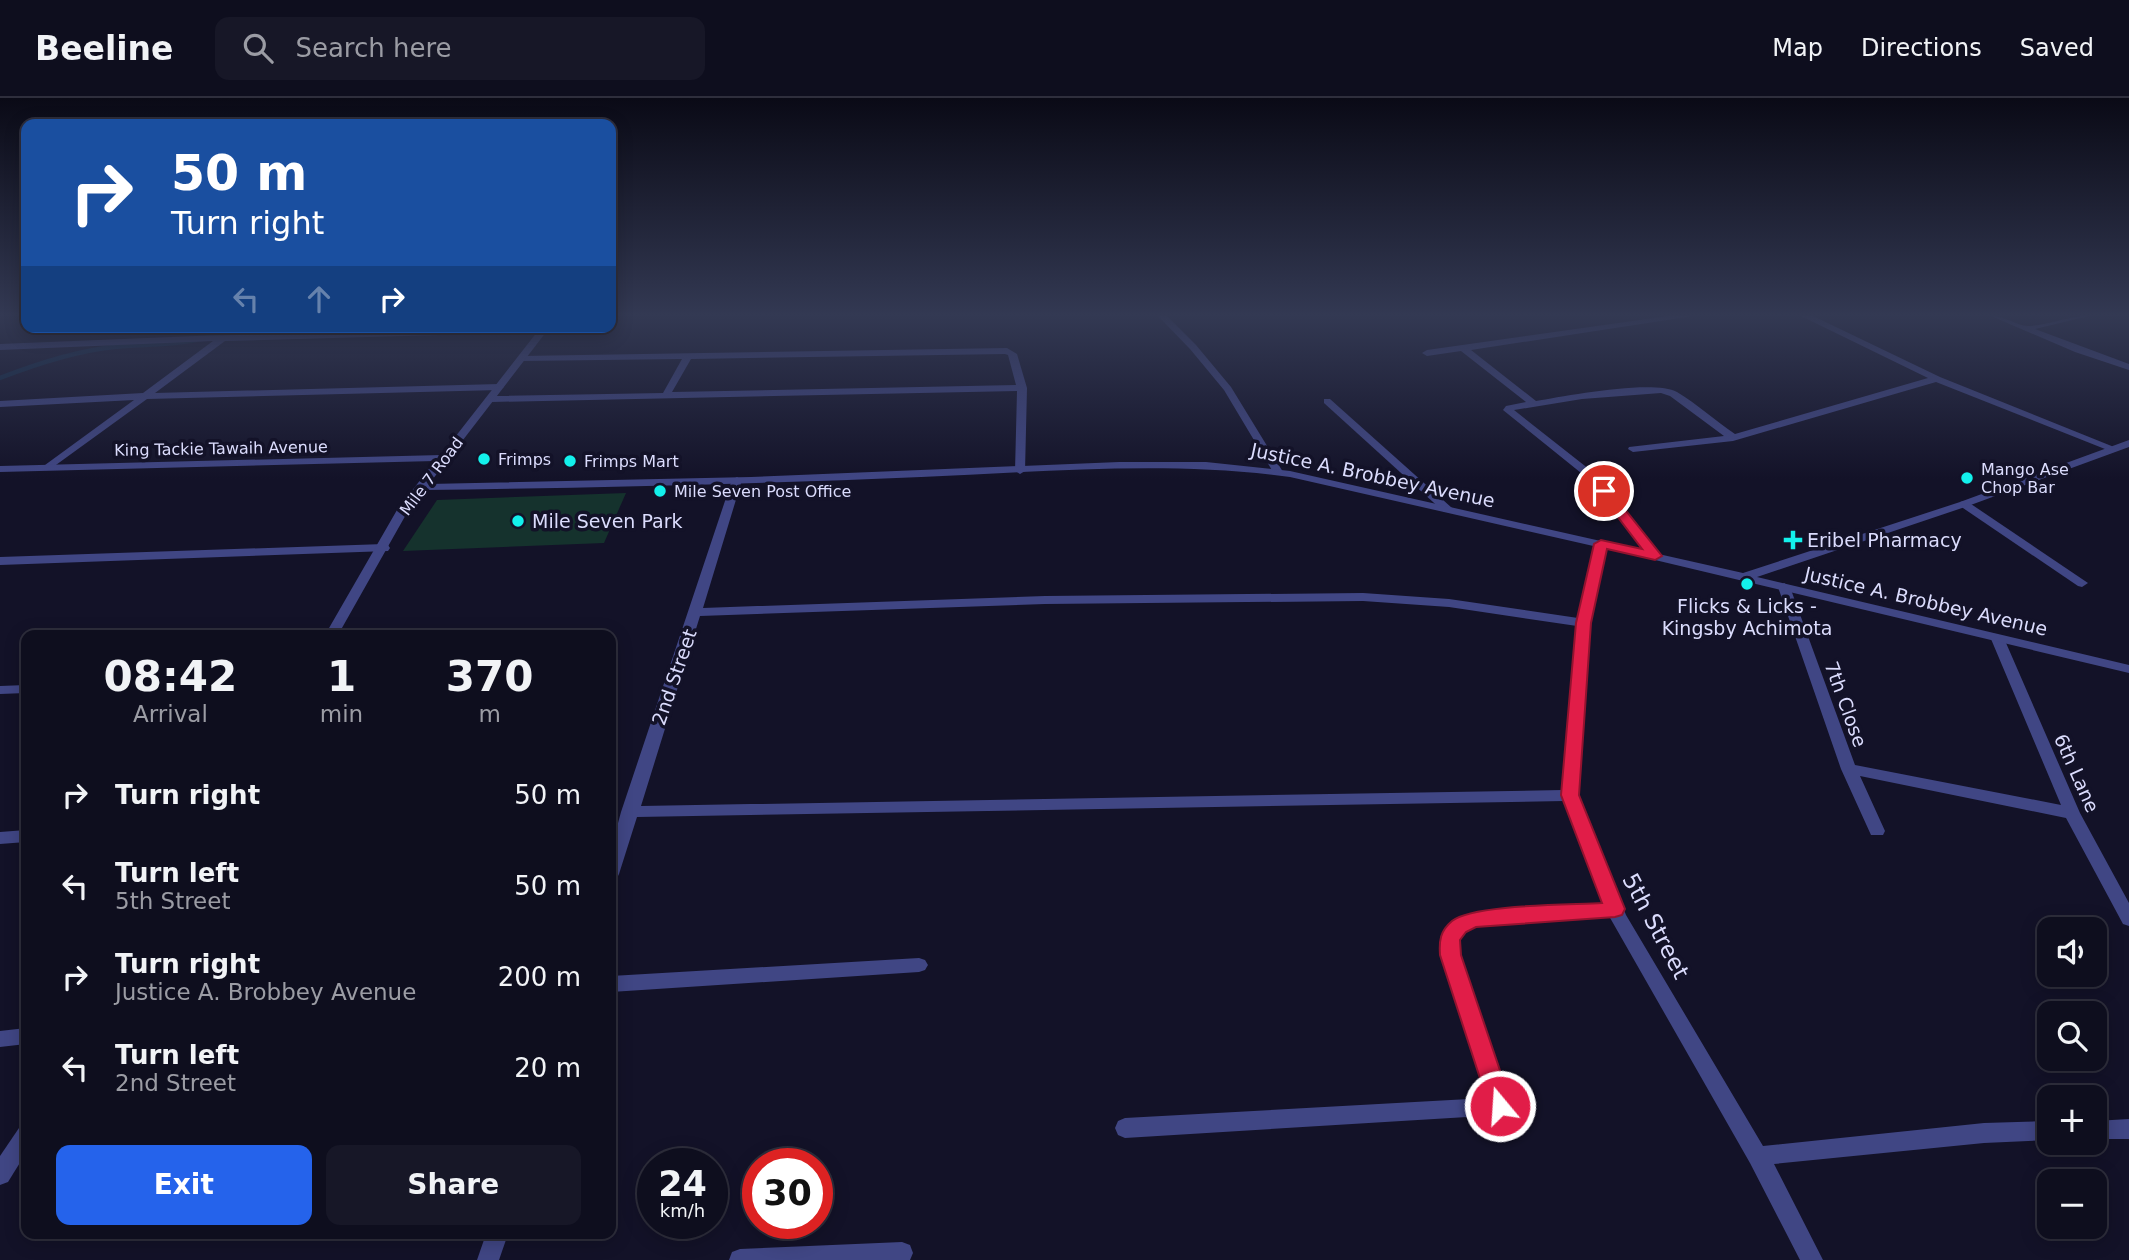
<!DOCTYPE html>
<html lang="en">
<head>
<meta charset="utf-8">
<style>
	body { margin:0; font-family:"DejaVu Sans",sans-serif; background:#171727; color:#f1f3f6; height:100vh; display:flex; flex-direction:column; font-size:26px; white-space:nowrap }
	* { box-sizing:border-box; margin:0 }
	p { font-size:23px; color:#9b9ca4 }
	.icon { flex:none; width:38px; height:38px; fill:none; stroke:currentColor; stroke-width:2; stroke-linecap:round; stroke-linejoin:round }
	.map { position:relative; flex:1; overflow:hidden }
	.details { position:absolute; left:21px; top:532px; width:595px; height:609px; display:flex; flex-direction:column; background:#0e0e1e; border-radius:14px; box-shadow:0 4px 18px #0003,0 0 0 2px #2e2e3c }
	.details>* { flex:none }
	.hud { position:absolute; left:21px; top:21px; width:595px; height:214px; border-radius:14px; box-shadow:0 4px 18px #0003,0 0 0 2px #2e2e3c; background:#1a4fa0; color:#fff; overflow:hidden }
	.tools { position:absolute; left:2037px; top:819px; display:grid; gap:14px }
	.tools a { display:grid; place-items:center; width:70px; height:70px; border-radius:14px; background:#0e0e1e; box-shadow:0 4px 18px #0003,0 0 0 2px #2e2e3c; font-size:35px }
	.speed { position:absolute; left:637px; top:1050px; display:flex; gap:14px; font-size:35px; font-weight:700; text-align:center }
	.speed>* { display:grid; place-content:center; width:91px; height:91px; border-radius:50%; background:#0e0e1e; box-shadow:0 4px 18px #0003,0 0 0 2px #2e2e3c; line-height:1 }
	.speed small { font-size:18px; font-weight:400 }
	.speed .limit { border:10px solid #d22; background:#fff; color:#111 }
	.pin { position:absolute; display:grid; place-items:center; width:60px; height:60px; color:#fff; margin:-30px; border:4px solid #fff; border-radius:50%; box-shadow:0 2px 7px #0007 }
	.me { position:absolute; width:77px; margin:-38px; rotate:342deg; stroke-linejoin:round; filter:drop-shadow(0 0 5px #0008) }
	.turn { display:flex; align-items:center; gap:24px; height:147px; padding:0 35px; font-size:32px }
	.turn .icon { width:91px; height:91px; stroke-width:2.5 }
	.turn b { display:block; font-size:49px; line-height:60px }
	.lanes { display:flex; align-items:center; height:66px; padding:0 35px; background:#0003; justify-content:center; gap:35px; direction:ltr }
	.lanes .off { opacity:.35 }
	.eta { display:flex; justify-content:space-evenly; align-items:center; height:119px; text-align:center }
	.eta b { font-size:42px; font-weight:600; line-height:49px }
	.cta { display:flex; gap:14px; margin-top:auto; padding:14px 35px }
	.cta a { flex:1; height:80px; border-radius:14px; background:#2563eb; color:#fff; font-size:28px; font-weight:600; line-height:80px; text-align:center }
	.cta a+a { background:#171727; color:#f1f3f6 }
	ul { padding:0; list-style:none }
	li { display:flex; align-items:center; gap:21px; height:91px; padding:0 35px }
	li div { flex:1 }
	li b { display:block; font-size:26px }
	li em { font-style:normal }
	header { display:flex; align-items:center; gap:42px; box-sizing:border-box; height:98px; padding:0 35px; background:#0e0e1e; border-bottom:2px solid #2e2e3c }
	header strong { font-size:33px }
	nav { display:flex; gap:38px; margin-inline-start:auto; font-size:24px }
	.search { width:490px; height:63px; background:#171727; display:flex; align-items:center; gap:18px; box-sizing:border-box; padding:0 24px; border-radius:14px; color:#9b9ca4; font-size:26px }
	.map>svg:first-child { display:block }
	.green { fill:#15322d }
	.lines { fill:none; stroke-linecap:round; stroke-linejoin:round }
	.stream { stroke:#0e2945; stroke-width:4.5 }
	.minor { fill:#404684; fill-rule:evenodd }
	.tertiary { fill:#404684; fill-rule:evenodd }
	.route { fill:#e11d48; stroke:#92132f; stroke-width:2 }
	.poi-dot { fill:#13f1ec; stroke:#131228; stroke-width:2.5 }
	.labels { text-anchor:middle; stroke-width:7; stroke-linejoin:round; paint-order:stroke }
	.far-street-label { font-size:16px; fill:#dbdcfd; stroke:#131228 }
	.far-poi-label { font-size:16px; fill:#dbdcfd; stroke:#131228; text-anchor:start }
	.street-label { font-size:19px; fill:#dbdcfd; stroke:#131228 }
	.poi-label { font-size:19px; fill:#dbdcfd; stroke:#131228; text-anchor:start }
	.near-street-label { font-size:23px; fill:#dbdcfd; stroke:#131228 }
</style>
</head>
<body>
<header>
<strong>Beeline</strong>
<div class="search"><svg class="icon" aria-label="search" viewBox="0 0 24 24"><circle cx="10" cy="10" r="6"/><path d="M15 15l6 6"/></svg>Search here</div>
<nav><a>Map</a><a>Directions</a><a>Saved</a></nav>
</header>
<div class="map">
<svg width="2129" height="1162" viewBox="0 0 2129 1162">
	<rect width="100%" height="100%" fill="#131228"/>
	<!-- green -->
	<polygon class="green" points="626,395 604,445 403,453 437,402"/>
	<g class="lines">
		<!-- stream -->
		<path class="stream" d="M0 280C36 266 75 253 114 249 156 245 196 249 235 229"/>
		<!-- minor -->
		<g class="minor">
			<polygon points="1158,218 1167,218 1196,247 1231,289 1283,374 1282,376 1274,376 1273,374 1224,292 1190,251"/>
			<path d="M1668 218H1693L1471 252 1536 303C1565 298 1653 281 1677 294 1697 306 1716 323 1735 336L1928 280 1801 218H1813L1940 279 2119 351 2114 354 2110 353 1936 284 1733 343 1633 354 1628 351 1629 349 1724 338 1670 298 1661 295 1582 301 1514 312 1599 379 1661 458 1655 462 1651 461 1591 383 1503 312 1506 308 1526 304 1461 253 1427 258 1422 255 1427 252Z"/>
			<path d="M1991 218C2006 218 2017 228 2028 228 2046 228 2067 218 2089 218L2035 231 2129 266V272L2075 254Z"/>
			<polygon points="543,229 546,230 546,234 225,243 155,295 499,286 504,289 499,292 147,301 49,372 45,371 45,367 134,302 0,309 0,303 143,295 213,243 0,252 0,246 196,238"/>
			<path d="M1007 250 1017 256 1027 290 1025 373 1020 376 1015 373 1017 293 491 304 486 301 491 298 663 295 682 261 519 263 517 261 522 258ZM1005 256 1008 257 1016 287 672 294 691 261Z"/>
			<polygon points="1324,301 1330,301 1452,410 1452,414 1444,414 1324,305"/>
			<path d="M737 379 742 382 703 510 1045 498 1363 495 1449 501 1578 520 1595 446 1597 443H1605L1607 446 1591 525 1578 697 1626 817 1763 1048 1984 1025 2049 1023V1042L1984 1045 1774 1066 1823 1162H1800L1750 1065 1609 818 1476 828 1465 833 1458 842 1459 857 1510 1008 1507 1015 1500 1017 1125 1040 1118 1037 1115 1030 1118 1023 1125 1020 1487 1000 1441 857C1440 843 1441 833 1453 823 1472 808 1575 807 1604 805L1564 703 637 719 619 776 617 780 611 782V751L621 714 732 382ZM1363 503 1449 509 1577 528 1563 692 641 708 700 518 1045 506Z"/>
			<polygon points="1964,403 1968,404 2088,485 2082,489 2078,488 1960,408 1960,404"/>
			<polygon points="384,446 388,447 390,450 388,453 0,467 0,459"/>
			<polygon points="1784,485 1790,489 1855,667 2061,707 1991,541 1993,538 2003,538 2080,715 2129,805 2129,828 2123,826 2066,720 1860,678 1885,733 1883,737 1871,737 1841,671 1778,489"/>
			<polygon points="26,587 26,595 0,596 0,588"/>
			<polygon points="26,732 26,744 0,746 0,734"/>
			<polygon points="919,860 925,862 928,867 925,872 919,874 611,894 611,878"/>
			<polygon points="26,930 26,946 0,949 0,933"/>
			<polygon points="2129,1021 2129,1041 2095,1041 2095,1023"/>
			<polygon points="486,1136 508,1136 499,1162 477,1162"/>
			<polygon points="902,1144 910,1147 913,1155 910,1162 729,1162 732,1154 740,1151"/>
		</g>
		<!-- tertiary -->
		<g class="tertiary">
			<path d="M541 229H550L429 386 751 379 1119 364H1206L1290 373 1743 475 1960 404 2129 342V349L1968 408 1757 479 2129 567V575L1655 462 1290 379C1167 362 1044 374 921 379 755 386 590 390 424 392L408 413 338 537H325L397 412 435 363 0 374V368L441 357Z"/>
			<polygon points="26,1027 26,1055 8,1084 0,1087 0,1058 19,1030"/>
		</g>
	</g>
	<!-- sky -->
	<linearGradient id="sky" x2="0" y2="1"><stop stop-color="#0a0a16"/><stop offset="0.57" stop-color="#333953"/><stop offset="1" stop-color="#333953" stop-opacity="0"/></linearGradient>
	<rect width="2129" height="381" fill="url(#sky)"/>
	<!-- route -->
	<path class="route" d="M1604 389 1608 390 1662 458 1655 462 1607 451 1591 525 1579 697 1625 811 1622 817 1615 819 1476 829 1466 834 1460 842 1461 857 1512 1008 1509 1015 1500 1018 1492 1015 1489 1008 1440 857C1439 843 1440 833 1452 823 1473 806 1571 807 1602 805L1561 697 1576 525 1594 446 1601 442 1642 451 1598 393Z"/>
	<!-- markers -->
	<g class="poi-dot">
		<circle cx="484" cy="361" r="7"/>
		<circle cx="570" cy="363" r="7"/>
		<circle cx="1967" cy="380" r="7"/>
		<circle cx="660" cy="393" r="7"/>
		<circle cx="518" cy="423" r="7"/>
		<path d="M1789.5 431.5h7v7h7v7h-7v7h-7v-7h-7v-7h7z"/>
		<circle cx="1747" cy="486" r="7"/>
	</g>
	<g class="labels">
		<!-- far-street labels -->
		<g class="far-street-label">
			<text transform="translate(221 350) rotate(-1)" y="6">King Tackie Tawaih Avenue</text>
			<text transform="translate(431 378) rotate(-53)" y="6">Mile 7 Road</text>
		</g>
		<!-- far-poi labels -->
		<g class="far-poi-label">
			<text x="498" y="367">Frimps</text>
			<text x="584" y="369">Frimps Mart</text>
			<text x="1981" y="377">Mango Ase<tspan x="1981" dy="18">Chop Bar</tspan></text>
			<text x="674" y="399">Mile Seven Post Office</text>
		</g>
		<!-- street labels -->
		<g class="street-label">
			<text transform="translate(1373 377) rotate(12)" y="7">Justice A. Brobbey Avenue</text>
			<text transform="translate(1926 503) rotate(13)" y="7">Justice A. Brobbey Avenue</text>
			<text transform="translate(674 579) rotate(-71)" y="7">2nd Street</text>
			<text transform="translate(1846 606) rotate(70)" y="7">7th Close</text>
			<text transform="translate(2077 675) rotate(66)" y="7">6th Lane</text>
		</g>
		<!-- poi labels -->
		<g class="poi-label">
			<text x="532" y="430">Mile Seven Park</text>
			<text x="1807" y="449">Eribel Pharmacy</text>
			<text x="1747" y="515" text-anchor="middle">Flicks &amp; Licks -<tspan x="1747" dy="22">Kingsby Achimota</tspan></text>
		</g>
		<!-- near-street labels -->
		<g class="near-street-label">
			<text transform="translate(1656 828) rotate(62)" y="8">5th Street</text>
		</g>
	</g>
</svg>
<div class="tools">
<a><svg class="icon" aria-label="sound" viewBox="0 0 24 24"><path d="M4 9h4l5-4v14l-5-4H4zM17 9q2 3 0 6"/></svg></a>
<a><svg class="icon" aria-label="search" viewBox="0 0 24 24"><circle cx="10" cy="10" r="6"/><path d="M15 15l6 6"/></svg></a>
<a>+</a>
<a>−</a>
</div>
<div class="speed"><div>24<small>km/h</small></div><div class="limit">30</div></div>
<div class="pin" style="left:1604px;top:393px;background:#d93025"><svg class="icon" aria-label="arrive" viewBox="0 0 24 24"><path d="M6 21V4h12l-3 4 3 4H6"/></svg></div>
<svg class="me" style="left:1500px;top:1008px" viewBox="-20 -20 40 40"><circle r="17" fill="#e11d48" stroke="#fff" stroke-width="3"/><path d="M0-11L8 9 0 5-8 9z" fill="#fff"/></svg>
<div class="hud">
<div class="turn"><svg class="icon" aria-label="right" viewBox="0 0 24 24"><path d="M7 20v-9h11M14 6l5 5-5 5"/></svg><div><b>50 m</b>Turn right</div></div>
<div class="lanes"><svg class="icon off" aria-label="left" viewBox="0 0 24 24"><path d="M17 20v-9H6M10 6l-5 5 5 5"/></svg><svg class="icon off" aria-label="ahead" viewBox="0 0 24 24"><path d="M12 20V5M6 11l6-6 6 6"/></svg><svg class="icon" aria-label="right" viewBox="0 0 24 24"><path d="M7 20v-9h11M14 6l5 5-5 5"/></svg></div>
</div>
<section class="details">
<div class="eta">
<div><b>08:42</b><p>Arrival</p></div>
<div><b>1</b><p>min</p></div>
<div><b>370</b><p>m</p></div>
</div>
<ul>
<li><svg class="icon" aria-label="right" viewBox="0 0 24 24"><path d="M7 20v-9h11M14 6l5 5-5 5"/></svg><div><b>Turn right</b></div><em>50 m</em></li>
<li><svg class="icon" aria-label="left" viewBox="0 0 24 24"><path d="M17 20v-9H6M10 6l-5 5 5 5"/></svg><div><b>Turn left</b><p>5th Street</p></div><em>50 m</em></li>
<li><svg class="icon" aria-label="right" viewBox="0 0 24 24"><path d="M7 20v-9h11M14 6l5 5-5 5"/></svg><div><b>Turn right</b><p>Justice A. Brobbey Avenue</p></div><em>200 m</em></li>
<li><svg class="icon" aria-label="left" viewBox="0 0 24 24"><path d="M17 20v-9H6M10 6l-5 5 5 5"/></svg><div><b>Turn left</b><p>2nd Street</p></div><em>20 m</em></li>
</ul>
<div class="cta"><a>Exit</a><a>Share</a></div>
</section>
</div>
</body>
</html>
